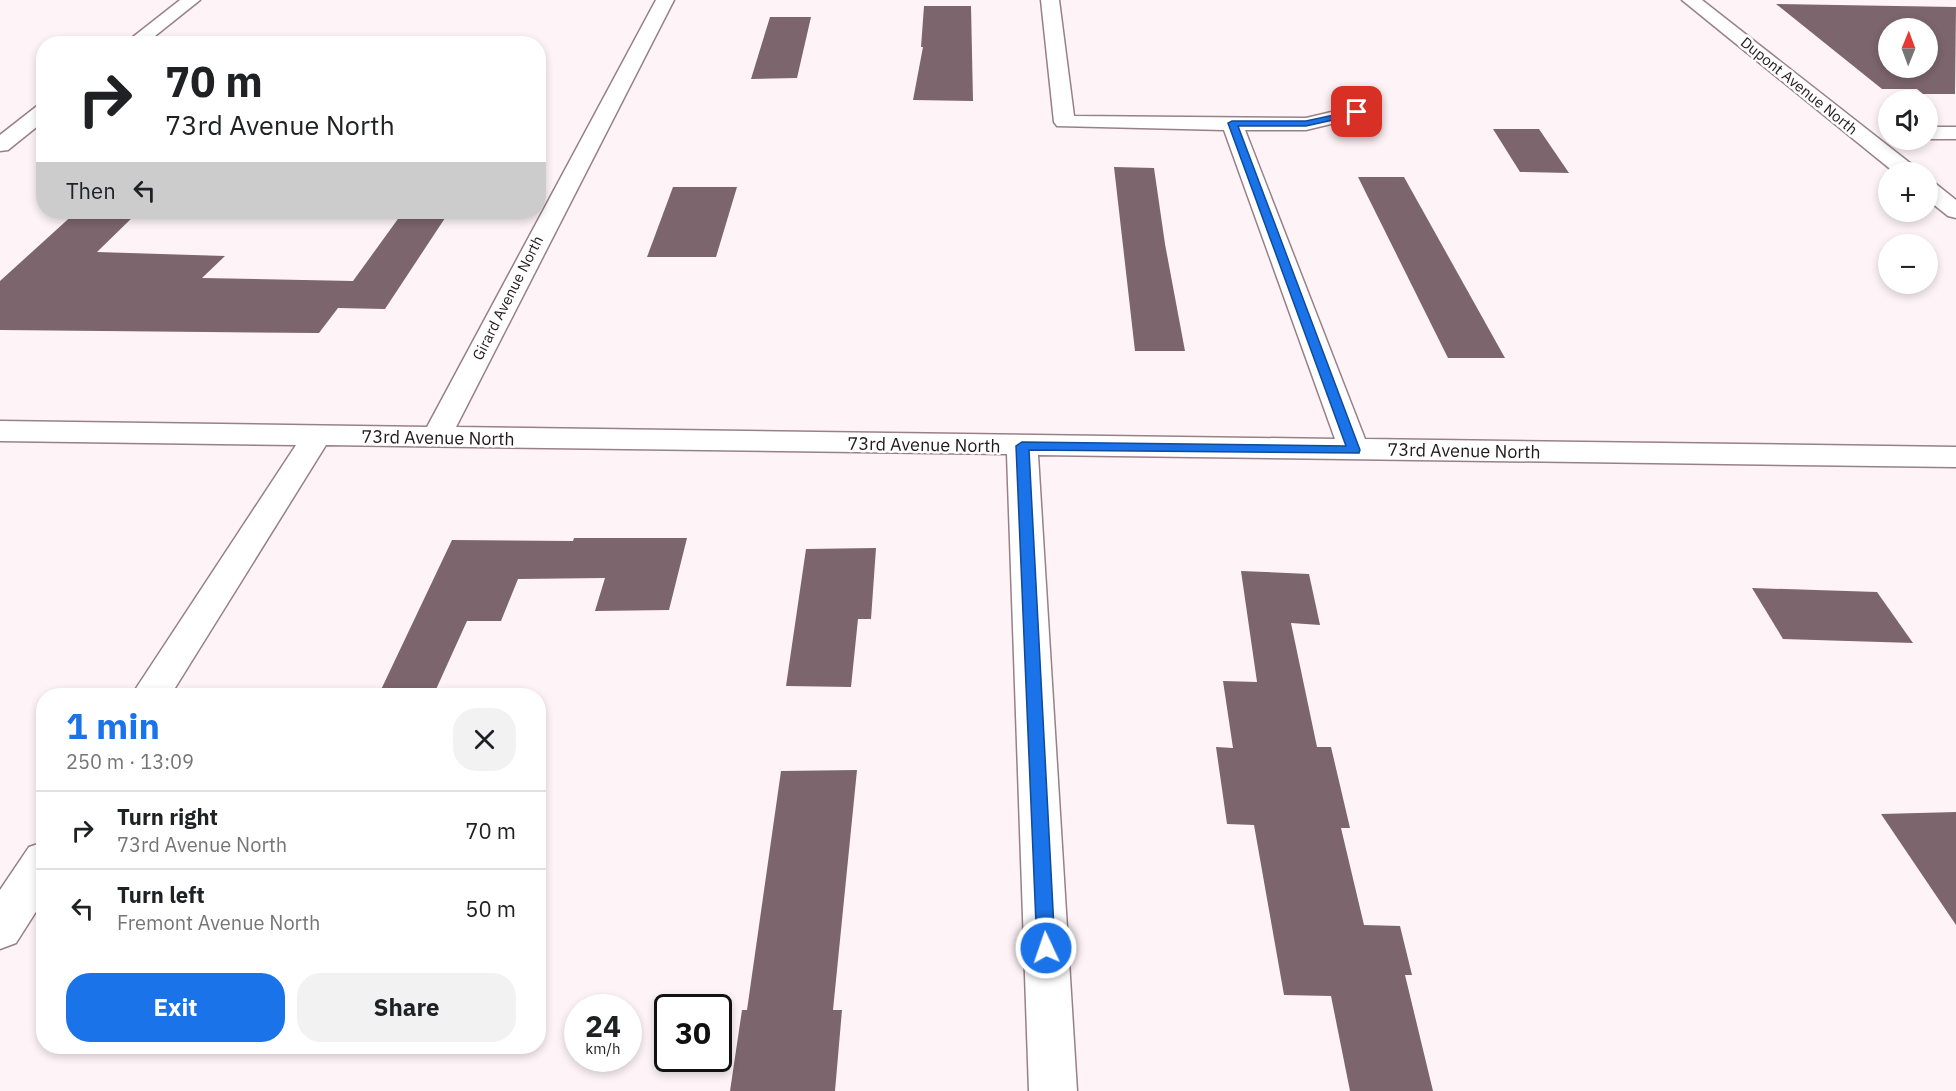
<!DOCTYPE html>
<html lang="en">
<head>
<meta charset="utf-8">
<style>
	body { margin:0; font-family:"IBM Plex Sans",sans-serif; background:#f2f2f2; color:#202124; height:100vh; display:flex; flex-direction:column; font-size:22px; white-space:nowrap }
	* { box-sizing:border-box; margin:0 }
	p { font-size:20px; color:#757577 }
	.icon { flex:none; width:33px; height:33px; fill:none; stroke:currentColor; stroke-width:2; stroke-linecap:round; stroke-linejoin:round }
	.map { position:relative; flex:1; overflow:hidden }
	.side { position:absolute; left:36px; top:688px; width:510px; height:366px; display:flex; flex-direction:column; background:#fff; border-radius:24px; box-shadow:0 3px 9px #0003 }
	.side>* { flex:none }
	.banner { position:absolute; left:36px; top:36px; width:510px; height:183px; border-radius:24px; box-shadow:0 3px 9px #0003; background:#fff; color:#202124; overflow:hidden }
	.needle { width:39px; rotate:1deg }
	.fabs { position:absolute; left:1878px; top:18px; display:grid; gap:12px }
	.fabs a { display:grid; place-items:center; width:60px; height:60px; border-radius:50%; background:#fff; box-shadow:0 3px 9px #0003; font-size:30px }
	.speed { position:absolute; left:564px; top:994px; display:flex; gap:12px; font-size:30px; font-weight:700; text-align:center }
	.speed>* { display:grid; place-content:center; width:78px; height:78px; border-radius:50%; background:#fff; box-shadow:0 3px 9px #0003; line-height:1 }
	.speed small { font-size:15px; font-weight:400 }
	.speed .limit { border:3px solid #111; border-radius:9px; background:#fff; color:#111 }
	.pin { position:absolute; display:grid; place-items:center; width:51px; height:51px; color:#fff; margin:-26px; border-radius:12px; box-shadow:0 3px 9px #0006 }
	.me { position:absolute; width:66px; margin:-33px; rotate:357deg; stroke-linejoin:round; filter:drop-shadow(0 0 4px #0008) }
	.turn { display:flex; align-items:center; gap:21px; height:126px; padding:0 30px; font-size:27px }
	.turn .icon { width:78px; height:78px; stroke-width:2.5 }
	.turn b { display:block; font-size:42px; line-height:51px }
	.then { display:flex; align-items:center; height:57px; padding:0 30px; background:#0003; gap:12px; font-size:22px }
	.round { display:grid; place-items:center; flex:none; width:63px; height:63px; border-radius:24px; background:#f2f2f2 }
	.summary { display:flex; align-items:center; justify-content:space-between; height:102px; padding:0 30px }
	h1 { font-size:36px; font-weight:700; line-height:45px; color:#1a73e8 }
	.cta { display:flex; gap:12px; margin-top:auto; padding:12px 30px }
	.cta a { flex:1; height:69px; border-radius:24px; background:#1a73e8; color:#fff; font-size:24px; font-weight:700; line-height:69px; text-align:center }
	.cta a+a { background:#f2f2f2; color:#202124 }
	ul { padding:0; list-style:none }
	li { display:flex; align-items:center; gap:18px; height:78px; padding:0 30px; border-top:2px solid #e0e0e0 }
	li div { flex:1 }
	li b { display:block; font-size:22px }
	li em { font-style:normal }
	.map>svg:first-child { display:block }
	.building { fill:#7c656d; fill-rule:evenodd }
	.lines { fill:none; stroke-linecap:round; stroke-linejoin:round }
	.minor-casing { stroke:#988088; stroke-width:3 }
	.minor { fill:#fff; fill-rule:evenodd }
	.route { fill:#1a73e8; stroke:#114b97; stroke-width:1.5 }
	.labels { text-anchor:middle; stroke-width:5; stroke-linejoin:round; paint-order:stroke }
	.far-street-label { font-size:15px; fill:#22191c; stroke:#fff }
	.street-label { font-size:18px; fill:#22191c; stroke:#fff }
</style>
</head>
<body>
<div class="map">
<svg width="1956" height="1091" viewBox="0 0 1956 1091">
	<rect width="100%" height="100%" fill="#fef4f7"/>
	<!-- building -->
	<g class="building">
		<path d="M1776 4 1956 7 1955 94H1923L1917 89H1882ZM1888 28H1928V68H1888Z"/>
		<polygon points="924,6 971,6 973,101 913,100 923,47 921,47"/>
		<polygon points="770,17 811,17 797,78 751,79"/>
		<polygon points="1493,129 1539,129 1569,173 1520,172"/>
		<polygon points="1114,167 1154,168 1165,244 1185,351 1135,351"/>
		<polygon points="1358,177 1404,177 1505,358 1448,358"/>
		<polygon points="673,187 737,187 716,257 647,257"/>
		<polygon points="76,212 138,212 97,252 225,256 202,278 353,281 403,212 449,212 385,309 338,308 319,333 0,330 0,281"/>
		<polygon points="574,538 687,538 669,610 595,611 605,578 518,579 501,621 467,621 433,696 378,696 452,540 573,541"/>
		<polygon points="876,548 871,619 858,619 851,687 786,686 806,549"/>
		<polygon points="1241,571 1309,574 1320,625 1291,623 1317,747 1331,747 1350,828 1341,828 1364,925 1400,926 1412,975 1405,975 1433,1091 1350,1091 1331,996 1284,995 1254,825 1227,824 1216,747 1233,748 1223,681 1257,682"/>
		<polygon points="1752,588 1877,592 1913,643 1783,639"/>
		<polygon points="857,770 833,1010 842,1010 835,1091 730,1091 742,1010 747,1010 781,771"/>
		<polygon points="1956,812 1956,925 1881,814"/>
	</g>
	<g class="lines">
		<!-- minor casing -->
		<g class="minor-casing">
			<g id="minor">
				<polygon points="180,0 200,0 145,44 124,44"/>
				<polygon points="656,0 674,0 456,427 1335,439 1224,130 1057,126 1054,122 1041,0 1059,0 1074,116 1306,118 1357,106 1364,108 1367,112 1364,116 1306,130 1245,130 1365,439 1956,447 1956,467 1038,455 1077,1091 1029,1091 1007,454 326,445 170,696 131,696 296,445 0,441 0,421 427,427"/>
				<polygon points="1682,0 1702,0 1915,167 1918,172 1894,172"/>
				<polygon points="44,104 44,121 8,150 0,151 0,135 37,106"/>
				<rect x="1928" y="127" width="28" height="12"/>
				<polygon points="1928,182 1936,184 1956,200 1956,218 1948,216 1928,200"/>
				<polygon points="44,842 44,899 16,943 0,949 0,890 29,847"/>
			</g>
		</g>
		<!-- minor -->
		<use href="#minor" class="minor"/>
	</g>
	<!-- route -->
	<polygon class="route" points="1357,110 1360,114 1306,126 1238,126 1360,450 1359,453 1029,450 1055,948 1052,954 1046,957 1039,954 1037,948 1016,446 1022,442 1346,446 1228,123 1232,121 1306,121"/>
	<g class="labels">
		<!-- far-street labels -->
		<g class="far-street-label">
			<text transform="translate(1799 86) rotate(39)" y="5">Dupont Avenue North</text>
			<text transform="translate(508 298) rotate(-63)" y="5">Girard Avenue North</text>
		</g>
		<!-- street labels -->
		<g class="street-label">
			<text transform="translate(438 438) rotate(1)" y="6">73rd Avenue North</text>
			<text transform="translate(924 445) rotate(1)" y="6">73rd Avenue North</text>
			<text transform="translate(1464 451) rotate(1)" y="6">73rd Avenue North</text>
		</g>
	</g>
</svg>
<div class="fabs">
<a><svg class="needle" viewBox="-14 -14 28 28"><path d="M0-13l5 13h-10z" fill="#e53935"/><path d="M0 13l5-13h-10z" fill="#757577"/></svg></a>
<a><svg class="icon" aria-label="sound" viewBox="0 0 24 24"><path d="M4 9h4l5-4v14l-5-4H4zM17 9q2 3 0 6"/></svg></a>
<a>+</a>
<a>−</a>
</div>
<div class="speed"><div>24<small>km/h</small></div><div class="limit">30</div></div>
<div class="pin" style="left:1357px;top:112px;background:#d93025"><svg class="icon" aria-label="arrive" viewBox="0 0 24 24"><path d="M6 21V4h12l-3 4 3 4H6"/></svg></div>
<svg class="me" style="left:1046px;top:948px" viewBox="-20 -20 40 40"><circle r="17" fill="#1a73e8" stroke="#fff" stroke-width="3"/><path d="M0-11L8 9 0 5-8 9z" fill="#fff"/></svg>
<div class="banner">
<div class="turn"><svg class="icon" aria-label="right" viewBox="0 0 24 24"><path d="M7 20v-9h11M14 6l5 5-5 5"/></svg><div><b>70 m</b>73rd Avenue North</div></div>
<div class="then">Then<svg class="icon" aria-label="left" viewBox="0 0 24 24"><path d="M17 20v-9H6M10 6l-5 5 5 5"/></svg></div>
</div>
<section class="side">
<div class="summary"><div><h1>1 min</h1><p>250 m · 13:09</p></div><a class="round"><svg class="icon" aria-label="close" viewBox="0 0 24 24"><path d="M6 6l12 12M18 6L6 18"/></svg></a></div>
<ul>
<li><svg class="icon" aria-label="right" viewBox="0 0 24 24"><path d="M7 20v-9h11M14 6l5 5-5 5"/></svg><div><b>Turn right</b><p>73rd Avenue North</p></div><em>70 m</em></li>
<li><svg class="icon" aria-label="left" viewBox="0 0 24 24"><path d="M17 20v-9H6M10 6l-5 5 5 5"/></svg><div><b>Turn left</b><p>Fremont Avenue North</p></div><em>50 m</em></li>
</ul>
<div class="cta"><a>Exit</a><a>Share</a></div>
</section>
</div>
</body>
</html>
